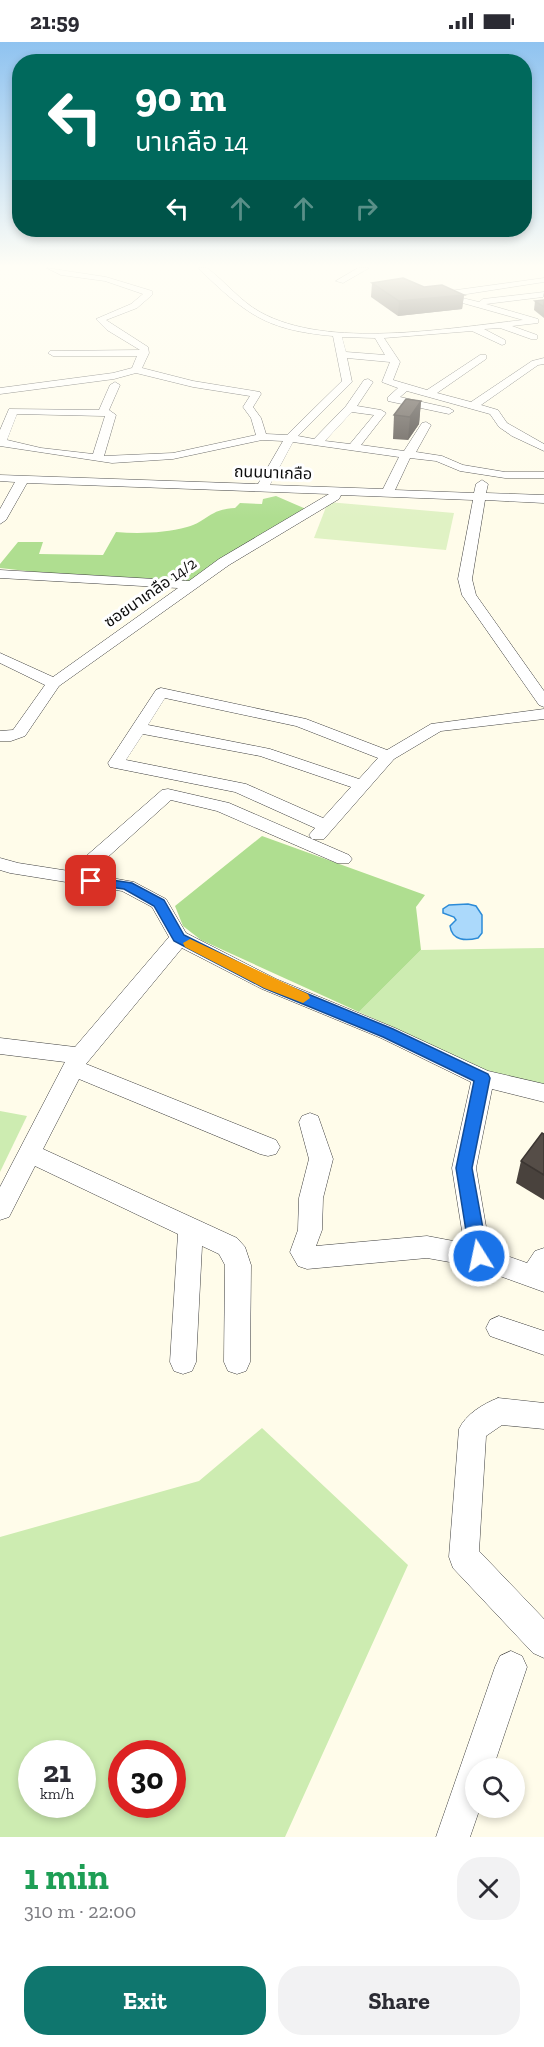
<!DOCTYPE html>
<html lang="en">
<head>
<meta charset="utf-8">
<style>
	body { margin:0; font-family:"Zilla Slab","Noto Sans Thai",serif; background:#f2f2f3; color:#2b2b33; height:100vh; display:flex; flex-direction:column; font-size:22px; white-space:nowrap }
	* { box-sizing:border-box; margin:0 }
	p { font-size:20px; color:#7c7c81 }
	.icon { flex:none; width:33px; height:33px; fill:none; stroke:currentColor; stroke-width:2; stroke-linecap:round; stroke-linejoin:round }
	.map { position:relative; height:1795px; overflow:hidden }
	.sheet { display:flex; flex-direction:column; background:#fff; flex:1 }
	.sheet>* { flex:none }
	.guide { position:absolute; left:12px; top:12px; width:520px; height:183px; border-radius:24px; box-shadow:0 3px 9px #0003; background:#00695c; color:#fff; overflow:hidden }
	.controls { position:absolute; left:465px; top:1716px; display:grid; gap:12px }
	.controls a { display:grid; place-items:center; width:60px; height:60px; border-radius:50%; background:#fff; box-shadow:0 3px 9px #0003; font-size:30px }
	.speed { position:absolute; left:18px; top:1698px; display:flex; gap:12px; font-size:30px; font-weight:700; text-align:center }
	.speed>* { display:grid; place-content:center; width:78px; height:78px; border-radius:50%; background:#fff; box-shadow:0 3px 9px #0003; line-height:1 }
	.speed small { font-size:15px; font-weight:400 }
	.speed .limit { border:9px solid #d22; background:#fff; color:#111 }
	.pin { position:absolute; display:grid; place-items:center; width:51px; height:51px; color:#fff; margin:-26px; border-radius:12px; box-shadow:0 3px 9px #0006 }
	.me { position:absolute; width:66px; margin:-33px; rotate:350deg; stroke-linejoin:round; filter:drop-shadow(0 0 4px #0008) }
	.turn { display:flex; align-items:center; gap:21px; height:126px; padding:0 24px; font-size:27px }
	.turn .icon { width:78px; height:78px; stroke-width:2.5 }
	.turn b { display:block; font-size:42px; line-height:51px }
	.lanes { display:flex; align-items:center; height:57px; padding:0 24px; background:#0003; justify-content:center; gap:30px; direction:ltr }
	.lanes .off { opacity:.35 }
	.round { display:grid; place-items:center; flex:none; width:63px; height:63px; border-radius:24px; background:#f2f2f3 }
	.overview { display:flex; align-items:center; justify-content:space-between; height:102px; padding:0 24px }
	h1 { font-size:36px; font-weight:800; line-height:45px; color:#1e9e55 }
	.primary-button { display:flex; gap:12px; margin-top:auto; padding:12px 24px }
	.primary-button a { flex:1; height:69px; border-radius:24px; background:#0f766e; color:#fff; font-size:24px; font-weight:800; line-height:69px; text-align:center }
	.primary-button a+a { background:#f2f2f3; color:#2b2b33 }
	.status { display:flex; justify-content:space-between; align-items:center; height:42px; padding:0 30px; background:#fff; direction:ltr }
	.status svg { height:16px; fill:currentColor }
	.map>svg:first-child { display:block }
	.green { fill:#cdecb1; fill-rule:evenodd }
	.forest { fill:#afde90 }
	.pitch { fill:#e0f2c4 }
	.water { fill:#abd9fb; stroke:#2c8bd7; stroke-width:1.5 }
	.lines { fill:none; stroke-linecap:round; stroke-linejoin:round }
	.minor-casing { stroke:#3f3f3f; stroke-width:1 }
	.minor { fill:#fff; fill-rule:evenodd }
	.wall { fill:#49423d }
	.shaded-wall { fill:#3c3632 }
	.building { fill:#554d47; stroke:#3c3632; stroke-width:1.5 }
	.route { fill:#1a73e8; stroke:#114b97; stroke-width:1.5 }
	.slow { fill:#f59e0b }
	.labels { text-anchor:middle; stroke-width:6; stroke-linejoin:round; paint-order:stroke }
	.far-street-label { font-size:16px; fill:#0c0c0c; stroke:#fff }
</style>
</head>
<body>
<div class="status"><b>21:59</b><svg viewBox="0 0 49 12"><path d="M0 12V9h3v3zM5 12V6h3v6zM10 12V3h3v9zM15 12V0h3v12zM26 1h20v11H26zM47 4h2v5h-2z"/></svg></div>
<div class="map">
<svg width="544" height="1795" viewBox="0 0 544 1795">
	<rect width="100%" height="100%" fill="#fffcea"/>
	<!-- green -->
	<g class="green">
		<polygon points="544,906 544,1043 488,1029 359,970 421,908"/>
		<polygon points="0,1069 27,1074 0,1130"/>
		<path d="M262 1386 408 1523 285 1795H0V1495L199 1439ZM32 1712H82V1762H32ZM122 1712H172V1762H122Z"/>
	</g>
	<!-- forest -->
	<g class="forest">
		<path d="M276 454 306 467 190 541 80 535 0 526V522L18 500H43L39 512 103 513 116 490C139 492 165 491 187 485 207 480 209 467 235 466L240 461 262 462 263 457Z"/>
		<polygon points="262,794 425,853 416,865 421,908 359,970 201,898 183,884 175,864"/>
	</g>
	<!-- pitch -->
	<polygon class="pitch" points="328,460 454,471 446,508 314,496"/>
	<!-- water -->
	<path class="water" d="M468 862 476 864 482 873V891L478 896C466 899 452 899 450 884L456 878 454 875 443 871V867L449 863Z"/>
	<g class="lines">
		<!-- minor casing -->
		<g class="minor-casing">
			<g id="minor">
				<path d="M47 226 106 235 152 249V253L137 266 106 278 148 305 149 311 142 326 193 339 260 350 261 352 253 365 261 376 266 392 287 393 342 339 333 294C265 288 246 272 198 226H207C226 240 240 259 260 270 328 308 448 286 523 278L427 251 431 248 442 250 544 236V240L454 254 479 260 483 257 544 250 543 255 486 262 538 277V281L512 284 537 293V297H531L500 286 484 287 505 298V302L502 303 472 289 384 296 400 320 393 338 427 348 480 313H486V317L437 351 471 360 532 319 544 316V322L538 323 481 363 498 368 507 381 544 402V409L512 394 499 385 490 372 407 349 400 355 449 366 454 369 449 372 388 359V355L398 346 382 340 390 320 347 316 352 340 298 394 314 397 346 364 364 338 368 337 373 340 357 364 381 368 386 371 361 403 404 409 422 381 426 380 431 383 416 410 442 414 463 423 505 430H544V436H505L460 429 436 419 410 416 395 448 474 451 476 442 482 438 488 442 486 451 544 453V461L485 458 472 537 476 553 544 649V665L539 663 462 553 458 537 473 458 341 453 339 457 229 523 59 644 25 694 11 699H0V689L13 688 45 643 0 621V611L53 635 178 546 0 536V528L189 539 219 517 329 452 27 441 6 478 0 482V467L15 440 0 439V433L258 442 283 399 262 398 173 417 112 421 0 404V388L9 367 99 368 110 343 115 340 120 343 109 368 116 373 104 414 173 411 256 393 251 376 243 365 250 354 193 345 136 331 114 337 0 352V346L113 331 132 326 137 314H53L48 311 50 309 140 308 107 288 96 277 131 262 143 252 105 239 61 233ZM342 295 375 296 385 313 346 310ZM352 370 374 373 350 402 325 399ZM17 372 103 374H105L93 412 41 406 7 398ZM293 400 399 415 383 447 270 443Z"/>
				<polygon points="358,226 369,226 343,241 336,239"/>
				<path d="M161 646 306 677 387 708 431 682 544 667V677L441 689 394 717 324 797H312L349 813 352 817 349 821H337L217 769 171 758 89 832 134 840 166 857 186 891 276 937 395 986 488 1029 544 1042V1060L492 1047 476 1126 490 1208 527 1221 535 1209 544 1206V1250L472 1224 427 1216 307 1227 298 1224 290 1210 298 1188 299 1156 309 1117 299 1080 302 1074 310 1071 318 1074 333 1117 323 1156 322 1188 316 1204 427 1194 464 1201 452 1126 471 1040 381 996 262 947 182 906 86 1022 276 1098 280 1105 276 1112 268 1114 260 1112 79 1037 43 1107 237 1196 245 1205 251 1223 250 1320 246 1329 237 1332 228 1329 224 1320 225 1223 219 1212 202 1204 196 1320 192 1329 183 1332 174 1329 170 1320 178 1192 35 1124 9 1175 0 1178V1145L65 1020 0 1012V996L75 1005 169 895 152 865 122 849 10 831 0 828V816L18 821 69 829 162 748 168 747 229 761 312 797 309 793 315 786 235 750 110 725 108 721 156 648ZM165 656 296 684 378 716 359 737 270 707 148 683ZM143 692 260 714 351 745 323 776 246 742 126 718Z"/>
				<polygon points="499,1274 544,1289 544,1313 490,1294 486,1286 490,1278"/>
				<path d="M498 1356 544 1361V1387L502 1383 486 1394 479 1509 544 1577V1616L533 1611 453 1526 449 1515 459 1387C466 1372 483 1362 498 1356Z"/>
				<polygon points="511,1609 522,1614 527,1625 493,1726 476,1726 476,1766 480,1766 470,1795 436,1795 495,1625 500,1614"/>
			</g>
		</g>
		<!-- minor -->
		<use href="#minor" class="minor"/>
	</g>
	<!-- wall -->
	<g class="wall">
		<polygon points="372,241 424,245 464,253 462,267 398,274 371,255"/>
		<polygon points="544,258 544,276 534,268 535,259"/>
		<polygon points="421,359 419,382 408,398 393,397 394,373"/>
		<polygon points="544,1092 544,1158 516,1141 521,1119"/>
	</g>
	<!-- shaded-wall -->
	<g class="shaded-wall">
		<polygon points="464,253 462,267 398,274 399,259"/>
		<polygon points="421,359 419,382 408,398 410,375"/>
	</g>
	<!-- building -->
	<g class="building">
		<polygon points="403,236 424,245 442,243 464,253 399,259 372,241"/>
		<polygon points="544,258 544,265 535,259"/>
		<polygon points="406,357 421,359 410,375 394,373"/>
		<polygon points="542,1091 544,1092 544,1133 521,1119"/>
	</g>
	<!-- sky -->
	<linearGradient id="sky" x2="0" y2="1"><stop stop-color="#8fc3f0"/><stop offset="0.47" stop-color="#fffef6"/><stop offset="1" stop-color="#fffef6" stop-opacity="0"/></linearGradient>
	<rect width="544" height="477" fill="url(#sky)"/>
	<!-- route -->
	<polygon class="route" points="91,835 132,841 164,858 184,893 274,938 393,987 488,1032 490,1036 472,1126 488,1214 485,1219 479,1221 473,1219 470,1214 456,1126 474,1039 383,995 264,946 174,899 154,864 124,847 87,842 85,839 87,836"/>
	<!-- slow -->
	<polygon class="slow" points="190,897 308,952 310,956 303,961 264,946 185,905 183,901"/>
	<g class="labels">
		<!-- far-street labels -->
		<g class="far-street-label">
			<text transform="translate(273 430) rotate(2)" y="6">ถนนนาเกลือ</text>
			<text transform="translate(150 550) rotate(-35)" y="6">ซอยนาเกลือ 14/2</text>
		</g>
	</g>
</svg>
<div class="controls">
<a><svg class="icon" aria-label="search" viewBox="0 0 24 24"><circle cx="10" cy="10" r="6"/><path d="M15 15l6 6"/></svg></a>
</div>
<div class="speed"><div>21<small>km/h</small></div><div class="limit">30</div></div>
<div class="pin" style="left:91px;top:839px;background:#d93025"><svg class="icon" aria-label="arrive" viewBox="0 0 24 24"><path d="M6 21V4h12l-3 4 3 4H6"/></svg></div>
<svg class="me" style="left:479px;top:1214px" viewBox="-20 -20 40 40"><circle r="17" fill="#1a73e8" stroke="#fff" stroke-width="3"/><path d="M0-11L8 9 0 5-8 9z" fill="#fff"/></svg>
<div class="guide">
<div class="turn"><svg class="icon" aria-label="left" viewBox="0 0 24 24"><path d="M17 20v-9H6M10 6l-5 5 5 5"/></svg><div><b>90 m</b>นาเกลือ 14</div></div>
<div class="lanes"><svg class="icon" aria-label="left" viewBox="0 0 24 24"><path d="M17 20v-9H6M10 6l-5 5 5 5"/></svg><svg class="icon off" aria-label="ahead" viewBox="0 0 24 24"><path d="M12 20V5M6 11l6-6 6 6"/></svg><svg class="icon off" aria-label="ahead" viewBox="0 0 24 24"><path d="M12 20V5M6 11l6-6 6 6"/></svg><svg class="icon off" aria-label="right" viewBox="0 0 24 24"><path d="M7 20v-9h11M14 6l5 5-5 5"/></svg></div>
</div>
</div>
<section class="sheet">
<div class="overview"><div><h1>1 min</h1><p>310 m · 22:00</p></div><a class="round"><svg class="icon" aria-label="close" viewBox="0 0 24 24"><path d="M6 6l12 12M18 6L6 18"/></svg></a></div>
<div class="primary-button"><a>Exit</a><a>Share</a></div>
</section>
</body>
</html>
